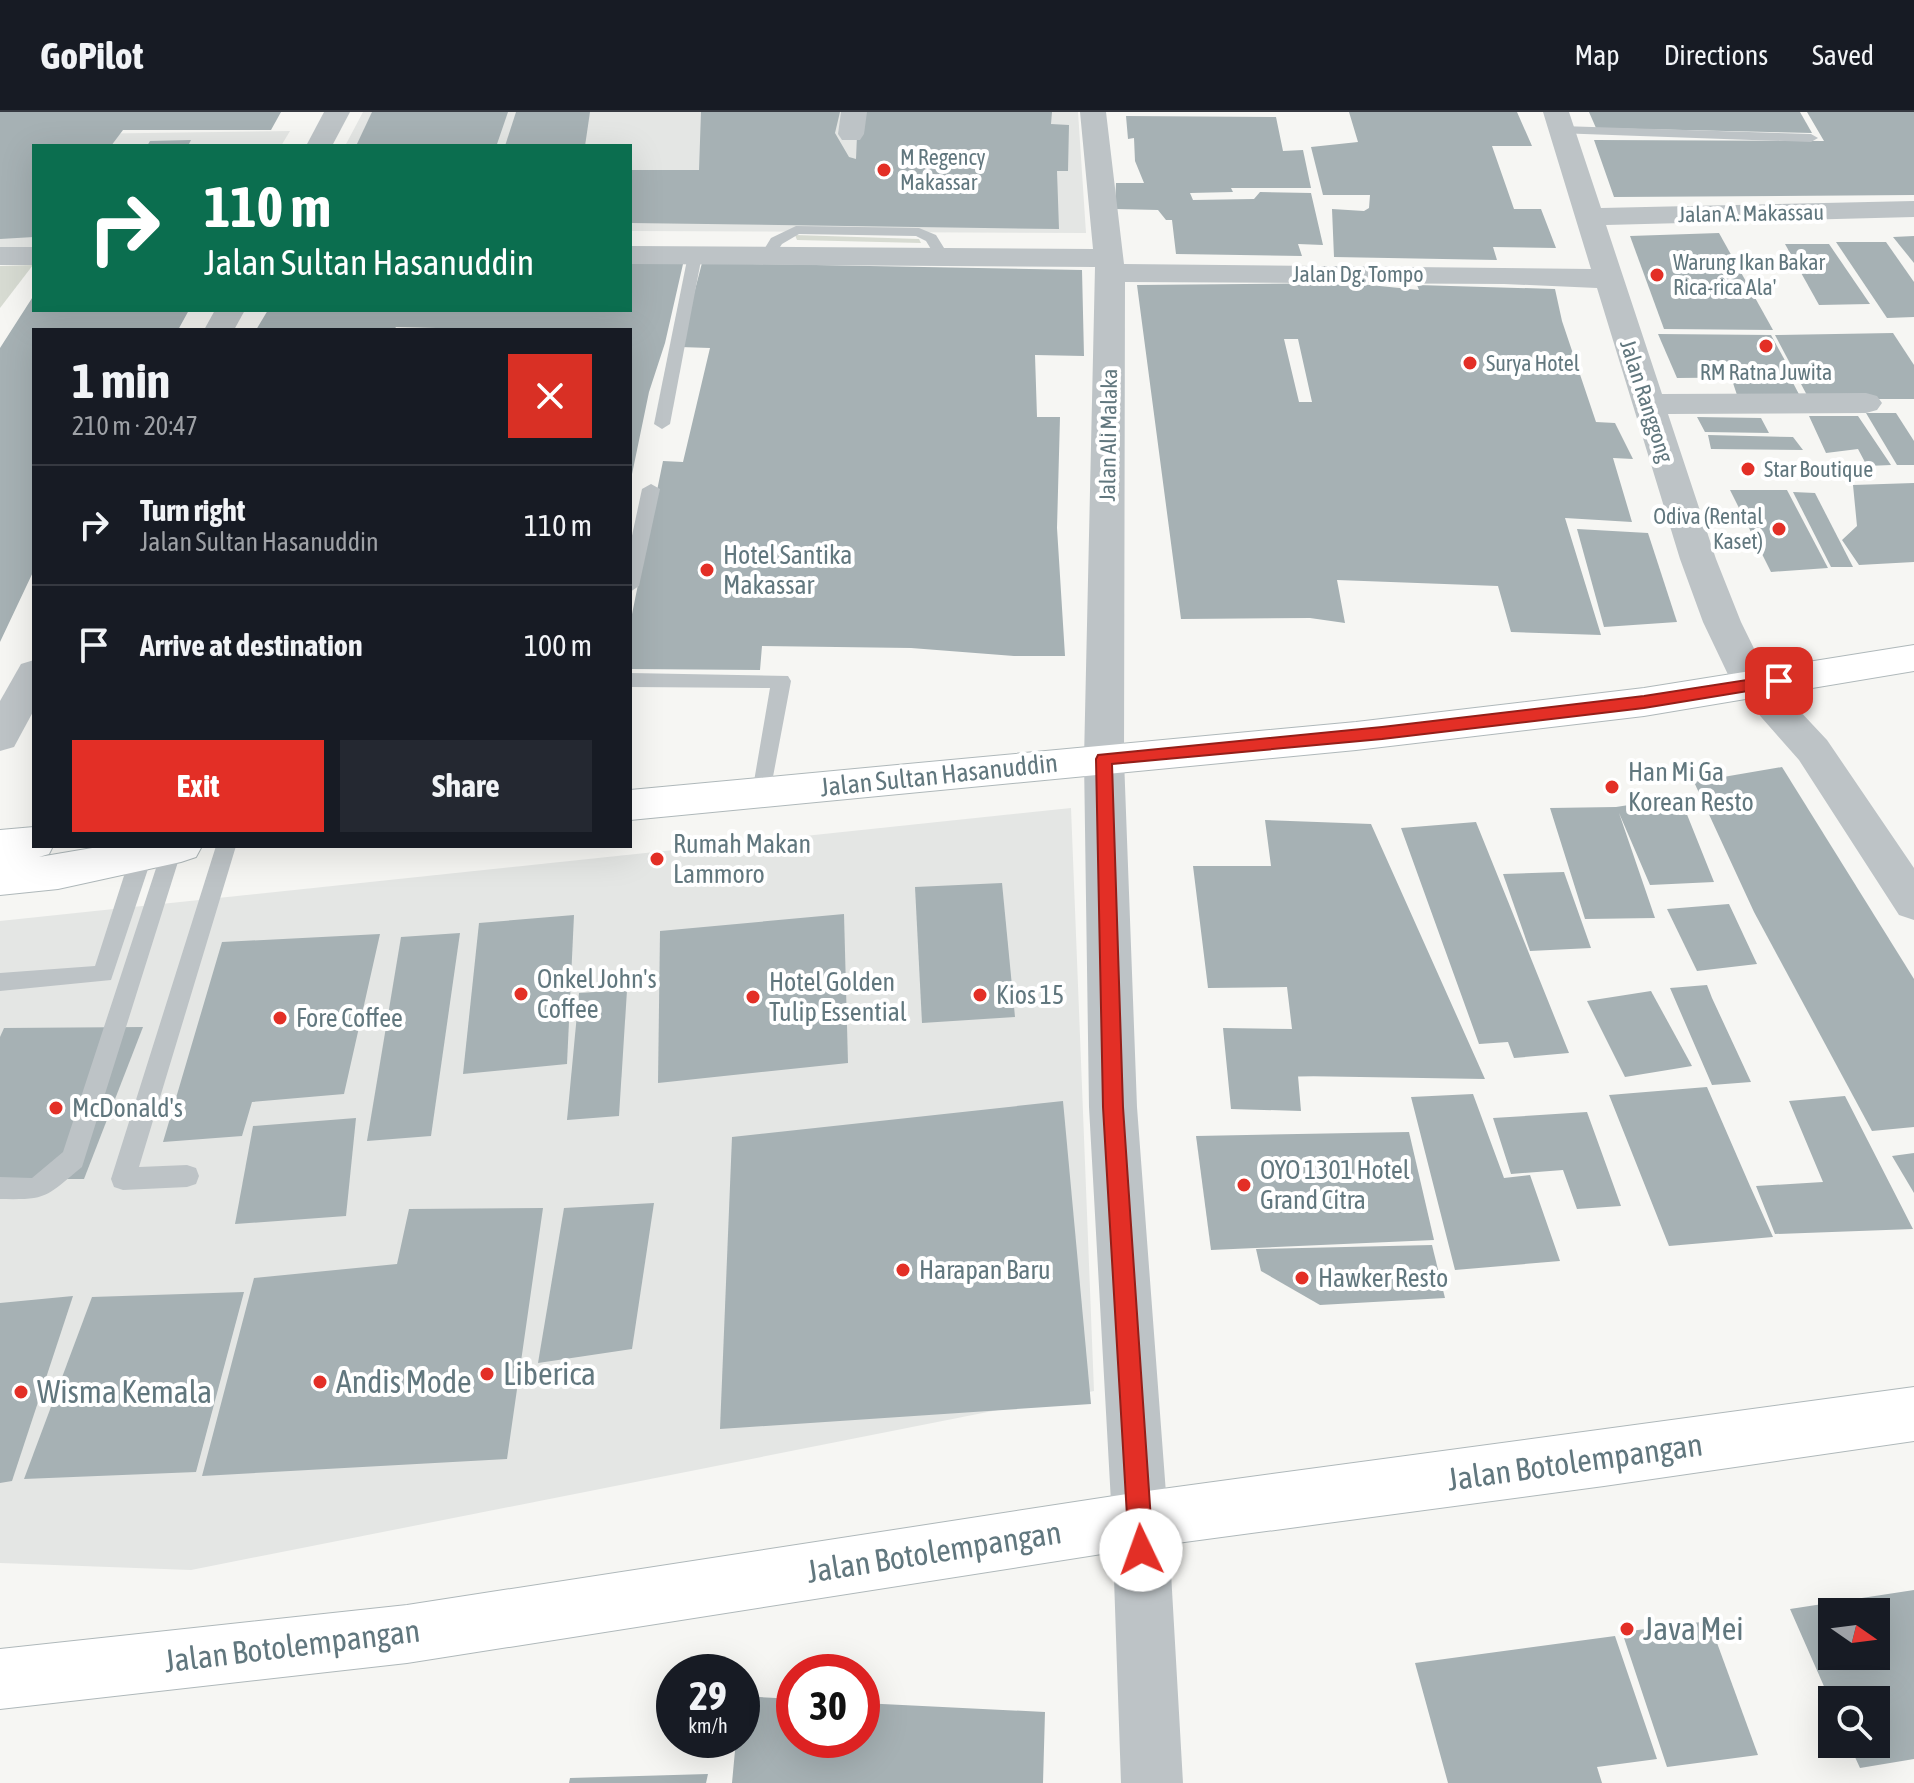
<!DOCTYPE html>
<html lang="en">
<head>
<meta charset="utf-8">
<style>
	body { margin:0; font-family:"Asap Condensed",sans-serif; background:#242831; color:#f1f3f6; height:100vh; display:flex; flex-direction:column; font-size:30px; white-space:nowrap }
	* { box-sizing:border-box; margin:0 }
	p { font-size:26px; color:#9ea1a6 }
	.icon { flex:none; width:44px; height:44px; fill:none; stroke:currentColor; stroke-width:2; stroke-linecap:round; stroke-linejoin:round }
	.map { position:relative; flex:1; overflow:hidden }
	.details { position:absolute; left:32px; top:216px; width:600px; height:520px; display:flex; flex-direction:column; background:#171b24; border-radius:0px; box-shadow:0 8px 32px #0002 }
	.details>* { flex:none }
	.guide { position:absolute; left:32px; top:32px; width:600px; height:168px; border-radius:0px; box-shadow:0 8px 32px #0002; background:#0b6e4f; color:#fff; overflow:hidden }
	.needle { width:52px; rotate:104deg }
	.fabs { position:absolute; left:1818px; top:1486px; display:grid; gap:16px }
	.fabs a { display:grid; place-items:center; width:72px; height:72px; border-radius:0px; background:#171b24; box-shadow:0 8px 32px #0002; font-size:40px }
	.speed { position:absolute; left:656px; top:1542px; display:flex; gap:16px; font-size:40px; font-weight:700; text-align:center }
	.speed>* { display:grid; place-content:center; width:104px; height:104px; border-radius:50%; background:#171b24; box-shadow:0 8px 32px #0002; line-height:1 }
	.speed small { font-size:20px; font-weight:400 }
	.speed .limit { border:12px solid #d22; background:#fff; color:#111 }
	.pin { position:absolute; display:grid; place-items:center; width:68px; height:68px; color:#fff; margin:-34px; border-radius:16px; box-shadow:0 4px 12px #0006 }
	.me { position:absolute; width:88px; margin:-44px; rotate:357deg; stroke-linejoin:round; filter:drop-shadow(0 0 6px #0008) }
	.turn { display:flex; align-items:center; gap:28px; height:168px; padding:0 40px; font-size:36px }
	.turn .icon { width:104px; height:104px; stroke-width:2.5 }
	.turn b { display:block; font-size:56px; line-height:68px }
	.round { display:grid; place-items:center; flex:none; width:84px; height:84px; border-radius:0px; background:#242831 }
	.overview { display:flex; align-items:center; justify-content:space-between; height:136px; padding:0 40px }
	h1 { font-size:48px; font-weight:700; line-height:60px }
	.primary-button { display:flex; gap:16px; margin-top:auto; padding:16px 40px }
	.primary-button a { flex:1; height:92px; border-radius:0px; background:#e32f26; color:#fff; font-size:32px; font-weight:700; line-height:92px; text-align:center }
	.primary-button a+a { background:#242831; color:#f1f3f6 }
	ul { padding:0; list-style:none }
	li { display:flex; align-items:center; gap:24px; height:120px; padding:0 40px; border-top:2px solid #363941 }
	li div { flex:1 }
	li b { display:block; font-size:30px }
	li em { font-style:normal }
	header { display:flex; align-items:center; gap:48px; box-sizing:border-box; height:112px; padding:0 40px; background:#171b24; border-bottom:2px solid #363941 }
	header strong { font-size:38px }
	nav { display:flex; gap:44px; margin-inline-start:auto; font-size:28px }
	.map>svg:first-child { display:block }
	.built { fill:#e4e6e4 }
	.green { fill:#d7dbd2 }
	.building { fill:#a6b1b4; fill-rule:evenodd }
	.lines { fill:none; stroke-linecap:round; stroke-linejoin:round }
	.secondary-casing { stroke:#afb8ba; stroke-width:2 }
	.lane { fill:#bdc3c6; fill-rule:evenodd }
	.street { fill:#bdc3c6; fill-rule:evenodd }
	.secondary { fill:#fff; fill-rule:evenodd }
	.route { fill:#e32f26; stroke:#941f19; stroke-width:2 }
	.poi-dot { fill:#e32f26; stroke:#fff; stroke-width:3 }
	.labels { text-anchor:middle; stroke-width:8; stroke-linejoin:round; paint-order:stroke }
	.far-poi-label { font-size:22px; fill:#61777e; stroke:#fff; text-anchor:start }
	.far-street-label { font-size:22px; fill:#61777e; stroke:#fff }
	.poi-label { font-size:26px; fill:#61777e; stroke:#fff; text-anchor:start }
	.street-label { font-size:26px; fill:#61777e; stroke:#fff }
	.near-poi-label { font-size:32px; fill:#61777e; stroke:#fff; text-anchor:start }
	.near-street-label { font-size:32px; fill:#61777e; stroke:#fff }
</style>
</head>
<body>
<header>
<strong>GoPilot</strong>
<nav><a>Map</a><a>Directions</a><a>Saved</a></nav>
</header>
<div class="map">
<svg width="1914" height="1671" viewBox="0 0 1914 1671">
	<rect width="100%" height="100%" fill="#f6f6f3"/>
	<!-- built -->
	<g class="built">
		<polygon points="363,0 1078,0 1086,121 630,119 630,34 345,34"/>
		<polygon points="290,19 281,34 34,34 34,135 0,135 0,23"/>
		<polygon points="1071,696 1094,1279 191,1458 0,1451 0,809"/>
	</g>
	<!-- green -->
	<g class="green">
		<polygon points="795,123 919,127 921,131 797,128"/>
		<polygon points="33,153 0,196 0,154"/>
	</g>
	<!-- building -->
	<g class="building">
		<polygon points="0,0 281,0 271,18 123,18 111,34 34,34 34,125 0,127"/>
		<polygon points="372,0 508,0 497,32 356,34"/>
		<polygon points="516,0 590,0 585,34 505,34"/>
		<polygon points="701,0 840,0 835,21 849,45 856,47 858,0 1052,0 1051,12 1069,13 1068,59 1057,59 1059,117 630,111 630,58 699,58"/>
		<polygon points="1349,0 1517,0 1532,34 1492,34 1514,97 1541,97 1556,136 1493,135 1497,148 1334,145 1332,97 1364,99 1369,96 1370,83 1323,83 1311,35 1358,30"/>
		<polygon points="1589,0 1800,0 1812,21 1596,16"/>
		<polygon points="1807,0 1914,0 1914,83 1614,85 1594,28 1824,29"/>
		<polygon points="1126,4 1276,5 1283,39 1303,38 1311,76 1231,76 1233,80 1190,81 1193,88 1254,87 1260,80 1311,81 1323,133 1298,132 1302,144 1176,142 1172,108 1166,108 1158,98 1115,97 1116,71 1144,71 1135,49 1134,26 1128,27"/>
		<polygon points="191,28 188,34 147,34 150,29"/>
		<polygon points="1719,121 1773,218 1664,217 1630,124"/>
		<polygon points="1914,124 1914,151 1893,125"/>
		<polygon points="1836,130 1886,130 1914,170 1914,205 1887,206"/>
		<polygon points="1785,132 1829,132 1870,192 1819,193"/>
		<polygon points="630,151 683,152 665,231 649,280 631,367 630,218 435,218 436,216 396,215 394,218 256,218 268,198 630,198"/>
		<polygon points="702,151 1082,158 1084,244 1035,243 1037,305 1060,305 1057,416 1065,544 1014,544 911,536 762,534 760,558 630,557 630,512 663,349 683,350 710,236 680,235"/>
		<path d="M1350 171 1419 178 1417 173 1555 177 1562 209 1596 310 1615 311 1633 347 1613 346 1632 410 1565 406 1601 523 1511 520 1498 474 1337 468 1345 511 1310 506 1181 507 1137 173ZM1284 227H1298L1312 290H1299Z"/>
		<polygon points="34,183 34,198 189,198 178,218 34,218 34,458 0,530 0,236"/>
		<polygon points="1893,221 1914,253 1914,287 1809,287 1775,223"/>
		<polygon points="1658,222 1771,223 1794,265 1677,266"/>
		<polygon points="1792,269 1802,288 1739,289 1733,271"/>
		<polygon points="1866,301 1896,301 1914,329 1914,353 1897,353"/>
		<polygon points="1809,304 1858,304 1891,353 1867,354 1858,337 1826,341"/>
		<polygon points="1697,305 1761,306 1769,321 1705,320"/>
		<polygon points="1708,323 1793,325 1803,338 1711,337"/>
		<polygon points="1914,371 1914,450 1859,453 1842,428 1857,414 1853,373"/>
		<polygon points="1730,378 1787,378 1828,456 1771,460"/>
		<polygon points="1793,380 1815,381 1853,455 1831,455"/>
		<polygon points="1577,417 1648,421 1677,510 1604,515"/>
		<polygon points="1782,655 1914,867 1914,1015 1872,1019 1754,800 1694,670"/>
		<polygon points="1680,685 1714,770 1650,773 1619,701 1655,806 1585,807 1550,696 1616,695"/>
		<polygon points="1265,708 1371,712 1485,967 1298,964 1297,952 1301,999 1231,997 1223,916 1292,917 1287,875 1208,876 1193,754 1271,754"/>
		<polygon points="1476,710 1528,839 1569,941 1514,946 1508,930 1479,932 1401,716"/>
		<polygon points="1564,760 1591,836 1530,839 1503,762"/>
		<polygon points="1002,771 1015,905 922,911 915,775"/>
		<polygon points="1729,792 1757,852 1697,859 1667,797"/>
		<polygon points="844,802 848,951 658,971 660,819"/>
		<polygon points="574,803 567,952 463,962 479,811"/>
		<polygon points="460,821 431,1024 367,1029 401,825"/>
		<polygon points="380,822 344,982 252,990 242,1024 163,1030 222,830"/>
		<polygon points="1707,873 1712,886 1751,970 1712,973 1670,876"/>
		<polygon points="627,878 619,1004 567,1008 579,881"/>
		<polygon points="1651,879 1692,954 1625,965 1587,889"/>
		<polygon points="143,915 84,1067 0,1067 0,925 4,916"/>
		<polygon points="1707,975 1750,1074 1773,1125 1669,1134 1609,983"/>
		<polygon points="1473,982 1504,1066 1530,1063 1560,1149 1455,1158 1411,985"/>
		<polygon points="1845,984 1913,1117 1775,1122 1756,1074 1823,1070 1789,989"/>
		<polygon points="1063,989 1091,1292 720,1317 732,1025"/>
		<polygon points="1587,1000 1621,1094 1577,1097 1563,1058 1511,1062 1493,1006"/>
		<polygon points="356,1006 346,1104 235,1112 253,1014"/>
		<polygon points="1409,1020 1434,1128 1211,1138 1196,1024"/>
		<polygon points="1914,1041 1914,1081 1892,1044"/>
		<polygon points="654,1091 632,1237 538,1251 564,1096"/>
		<polygon points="543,1096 507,1347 202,1364 254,1166 397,1152 409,1097"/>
		<polygon points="1432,1133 1445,1186 1320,1193 1261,1159 1256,1137"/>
		<polygon points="244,1180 196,1360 24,1367 92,1185"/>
		<polygon points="73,1184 12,1369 0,1371 0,1191"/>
		<path d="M1914 1478V1647L1860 1656 1849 1632H1876V1588H1830L1790 1497ZM1832 1500H1876V1544H1832Z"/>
		<polygon points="1709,1509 1758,1643 1667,1655 1622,1520"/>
		<polygon points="1615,1524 1657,1647 1597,1655 1602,1671 1448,1671 1415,1551"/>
		<polygon points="742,1584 794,1587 794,1628 862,1628 862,1591 1045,1600 1043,1671 732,1671 736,1628 742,1628"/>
		<polygon points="708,1662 706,1671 569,1671 570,1666"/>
	</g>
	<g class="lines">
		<!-- secondary casing -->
		<g class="secondary-casing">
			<g id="secondary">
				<polygon points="1914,533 1914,559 1644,604 1356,638 630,708 630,678 1356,610 1644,576"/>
				<polygon points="34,715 34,734 53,734 49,742 39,745 104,734 202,734 196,745 181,750 58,777 0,783 0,718"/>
				<polygon points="1914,1275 1914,1329 1604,1374 1140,1436 407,1551 0,1597 0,1537 407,1493 1140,1380"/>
			</g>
		</g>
		<!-- lane -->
		<g class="lane">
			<polygon points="1561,14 1811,22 1818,26 1811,30 1556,21 1554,18"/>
			<polygon points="796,114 919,116 936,123 949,144 947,147 937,147 926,129 916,124 799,122 782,132 772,147 762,147 760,144 771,126"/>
			<polygon points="695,139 702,143 670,312 662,317 654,312 688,143"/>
			<polygon points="651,372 660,377 639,474 630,480 630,433 642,377"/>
			<polygon points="630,561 788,564 791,569 769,686 755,686 752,681 770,576 630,575"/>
			<polygon points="142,734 149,736 153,742 111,868 0,879 0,861 95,854 131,742 135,736"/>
			<path d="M183 734 82 1055C45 1085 49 1088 0 1087V1065L32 1066 63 1040 163 735Z"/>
			<polygon points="216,734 236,734 139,1055 187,1053 196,1056 199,1064 196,1072 187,1075 123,1078 114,1075 111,1067"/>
		</g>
		<!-- street -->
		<g class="street">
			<polygon points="324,0 350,0 332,34 306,34"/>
			<polygon points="841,0 867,0 864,22 860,28 842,28 838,22"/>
			<polygon points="1080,0 1106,0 1124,152 1591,157 1543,0 1569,0 1601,96 1914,89 1914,105 1606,113 1662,282 1866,281 1877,284 1882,291 1877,298 1866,301 1668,302 1716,447 1741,510 1768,565 1827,628 1914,756 1914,808 1899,803 1799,648 1733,573 1703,510 1680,447 1597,176 1504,172 1125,170 1124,647 1137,995 1168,1408 1183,1671 1121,1671 1112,1408 1089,995 1084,647 1095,155 630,152 630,134 1093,137"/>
			<rect x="0" y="135" width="34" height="18"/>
			<polygon points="215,198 245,198 234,218 204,218"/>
			<polygon points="34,548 34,598 14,635 0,639 0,589 21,552"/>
		</g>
		<!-- secondary -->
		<use href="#secondary" class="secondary"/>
	</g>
	<!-- route -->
	<polygon class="route" points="1779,563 1787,569 1785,573 1644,596 1382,627 1112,652 1123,995 1153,1438 1150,1446 1141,1449 1133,1446 1129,1438 1103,995 1096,647 1098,643 1382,615 1644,584"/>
	<!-- markers -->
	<g class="poi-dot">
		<circle cx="884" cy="58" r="8"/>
		<circle cx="1657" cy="163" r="8"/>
		<circle cx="1766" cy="234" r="8"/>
		<circle cx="1470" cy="251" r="8"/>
		<circle cx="1748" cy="357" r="8"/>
		<circle cx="1779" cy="417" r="8"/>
		<circle cx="707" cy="458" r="8"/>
		<circle cx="1612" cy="675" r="8"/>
		<circle cx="657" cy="747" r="8"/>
		<circle cx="521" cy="882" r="8"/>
		<circle cx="980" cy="883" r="8"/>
		<circle cx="753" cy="885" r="8"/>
		<circle cx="280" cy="906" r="8"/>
		<circle cx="56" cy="996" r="8"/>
		<circle cx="1244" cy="1073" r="8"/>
		<circle cx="903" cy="1158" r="8"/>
		<circle cx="1302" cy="1166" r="8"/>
		<circle cx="487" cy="1262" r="8"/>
		<circle cx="320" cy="1270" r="8"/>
		<circle cx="21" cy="1280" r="8"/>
		<circle cx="1627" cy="1517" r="8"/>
	</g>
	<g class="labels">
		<!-- far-poi labels -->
		<g class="far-poi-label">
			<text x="900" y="53">M Regency<tspan x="900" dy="25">Makassar</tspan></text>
			<text x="1673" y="158">Warung Ikan Bakar<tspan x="1673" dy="25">Rica-rica Ala'</tspan></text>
			<text x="1486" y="259">Surya Hotel</text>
			<text x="1766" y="268" text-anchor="middle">RM Ratna Juwita</text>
			<text x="1764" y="365">Star Boutique</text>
			<text x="1763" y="412" text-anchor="end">Odiva (Rental<tspan x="1763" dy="25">Kaset)</tspan></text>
		</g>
		<!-- far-street labels -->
		<g class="far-street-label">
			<text transform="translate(1751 101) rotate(-1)" y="8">Jalan A. Makassau</text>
			<text x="1358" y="170">Jalan Dg. Tompo</text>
			<text transform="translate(1647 289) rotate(72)" y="8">Jalan Ranggong</text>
			<text transform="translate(1108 323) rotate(-89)" y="8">Jalan Ali Malaka</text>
		</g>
		<!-- poi labels -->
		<g class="poi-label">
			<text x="723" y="452">Hotel Santika<tspan x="723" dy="30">Makassar</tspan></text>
			<text x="1628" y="669">Han Mi Ga<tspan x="1628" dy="30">Korean Resto</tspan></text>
			<text x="673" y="741">Rumah Makan<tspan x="673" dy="30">Lammoro</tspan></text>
			<text x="537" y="876">Onkel John's<tspan x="537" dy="30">Coffee</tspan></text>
			<text x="769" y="879">Hotel Golden<tspan x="769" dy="30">Tulip Essential</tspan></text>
			<text x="996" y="892">Kios 15</text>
			<text x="296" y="915">Fore Coffee</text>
			<text x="72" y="1005">McDonald's</text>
			<text x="1260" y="1067">OYO 1301 Hotel<tspan x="1260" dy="30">Grand Citra</tspan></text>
			<text x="919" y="1167">Harapan Baru</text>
			<text x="1318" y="1175">Hawker Resto</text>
		</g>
		<!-- street labels -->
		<g class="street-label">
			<text transform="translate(939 663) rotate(-6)" y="9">Jalan Sultan Hasanuddin</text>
		</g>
		<!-- near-poi labels -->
		<g class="near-poi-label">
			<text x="503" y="1273">Liberica</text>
			<text x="336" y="1281">Andis Mode</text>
			<text x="37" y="1291">Wisma Kemala</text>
			<text x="1643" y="1528">Java Mei</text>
		</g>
		<!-- near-street labels -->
		<g class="near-street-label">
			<text transform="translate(1575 1350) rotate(-8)" y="11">Jalan Botolempangan</text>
			<text transform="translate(934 1440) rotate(-9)" y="11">Jalan Botolempangan</text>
			<text transform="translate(292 1534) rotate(-7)" y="11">Jalan Botolempangan</text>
		</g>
	</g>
</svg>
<div class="fabs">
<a><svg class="needle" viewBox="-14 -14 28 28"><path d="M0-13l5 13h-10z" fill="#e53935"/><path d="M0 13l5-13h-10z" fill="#9ea1a6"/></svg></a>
<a><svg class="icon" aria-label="search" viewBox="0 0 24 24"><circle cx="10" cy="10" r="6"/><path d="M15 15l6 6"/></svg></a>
</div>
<div class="speed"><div>29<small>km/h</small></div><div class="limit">30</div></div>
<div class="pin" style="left:1779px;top:569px;background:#d93025"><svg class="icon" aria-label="arrive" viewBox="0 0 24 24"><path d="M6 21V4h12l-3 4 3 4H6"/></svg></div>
<svg class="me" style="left:1141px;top:1438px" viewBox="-20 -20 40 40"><circle r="19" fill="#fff"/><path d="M0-13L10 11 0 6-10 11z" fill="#e32f26"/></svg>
<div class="guide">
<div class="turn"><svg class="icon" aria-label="right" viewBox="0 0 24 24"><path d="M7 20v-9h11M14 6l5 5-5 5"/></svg><div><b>110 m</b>Jalan Sultan Hasanuddin</div></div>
</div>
<section class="details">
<div class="overview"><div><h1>1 min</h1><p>210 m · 20:47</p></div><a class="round" style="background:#d93025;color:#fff"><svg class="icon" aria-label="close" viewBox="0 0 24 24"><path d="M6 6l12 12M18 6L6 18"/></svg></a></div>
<ul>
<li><svg class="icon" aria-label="right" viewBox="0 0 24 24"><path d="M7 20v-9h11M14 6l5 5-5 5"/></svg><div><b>Turn right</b><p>Jalan Sultan Hasanuddin</p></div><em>110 m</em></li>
<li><svg class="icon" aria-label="arrive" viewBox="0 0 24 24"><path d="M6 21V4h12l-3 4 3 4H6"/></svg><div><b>Arrive at destination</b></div><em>100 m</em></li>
</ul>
<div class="primary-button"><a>Exit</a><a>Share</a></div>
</section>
</div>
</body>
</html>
